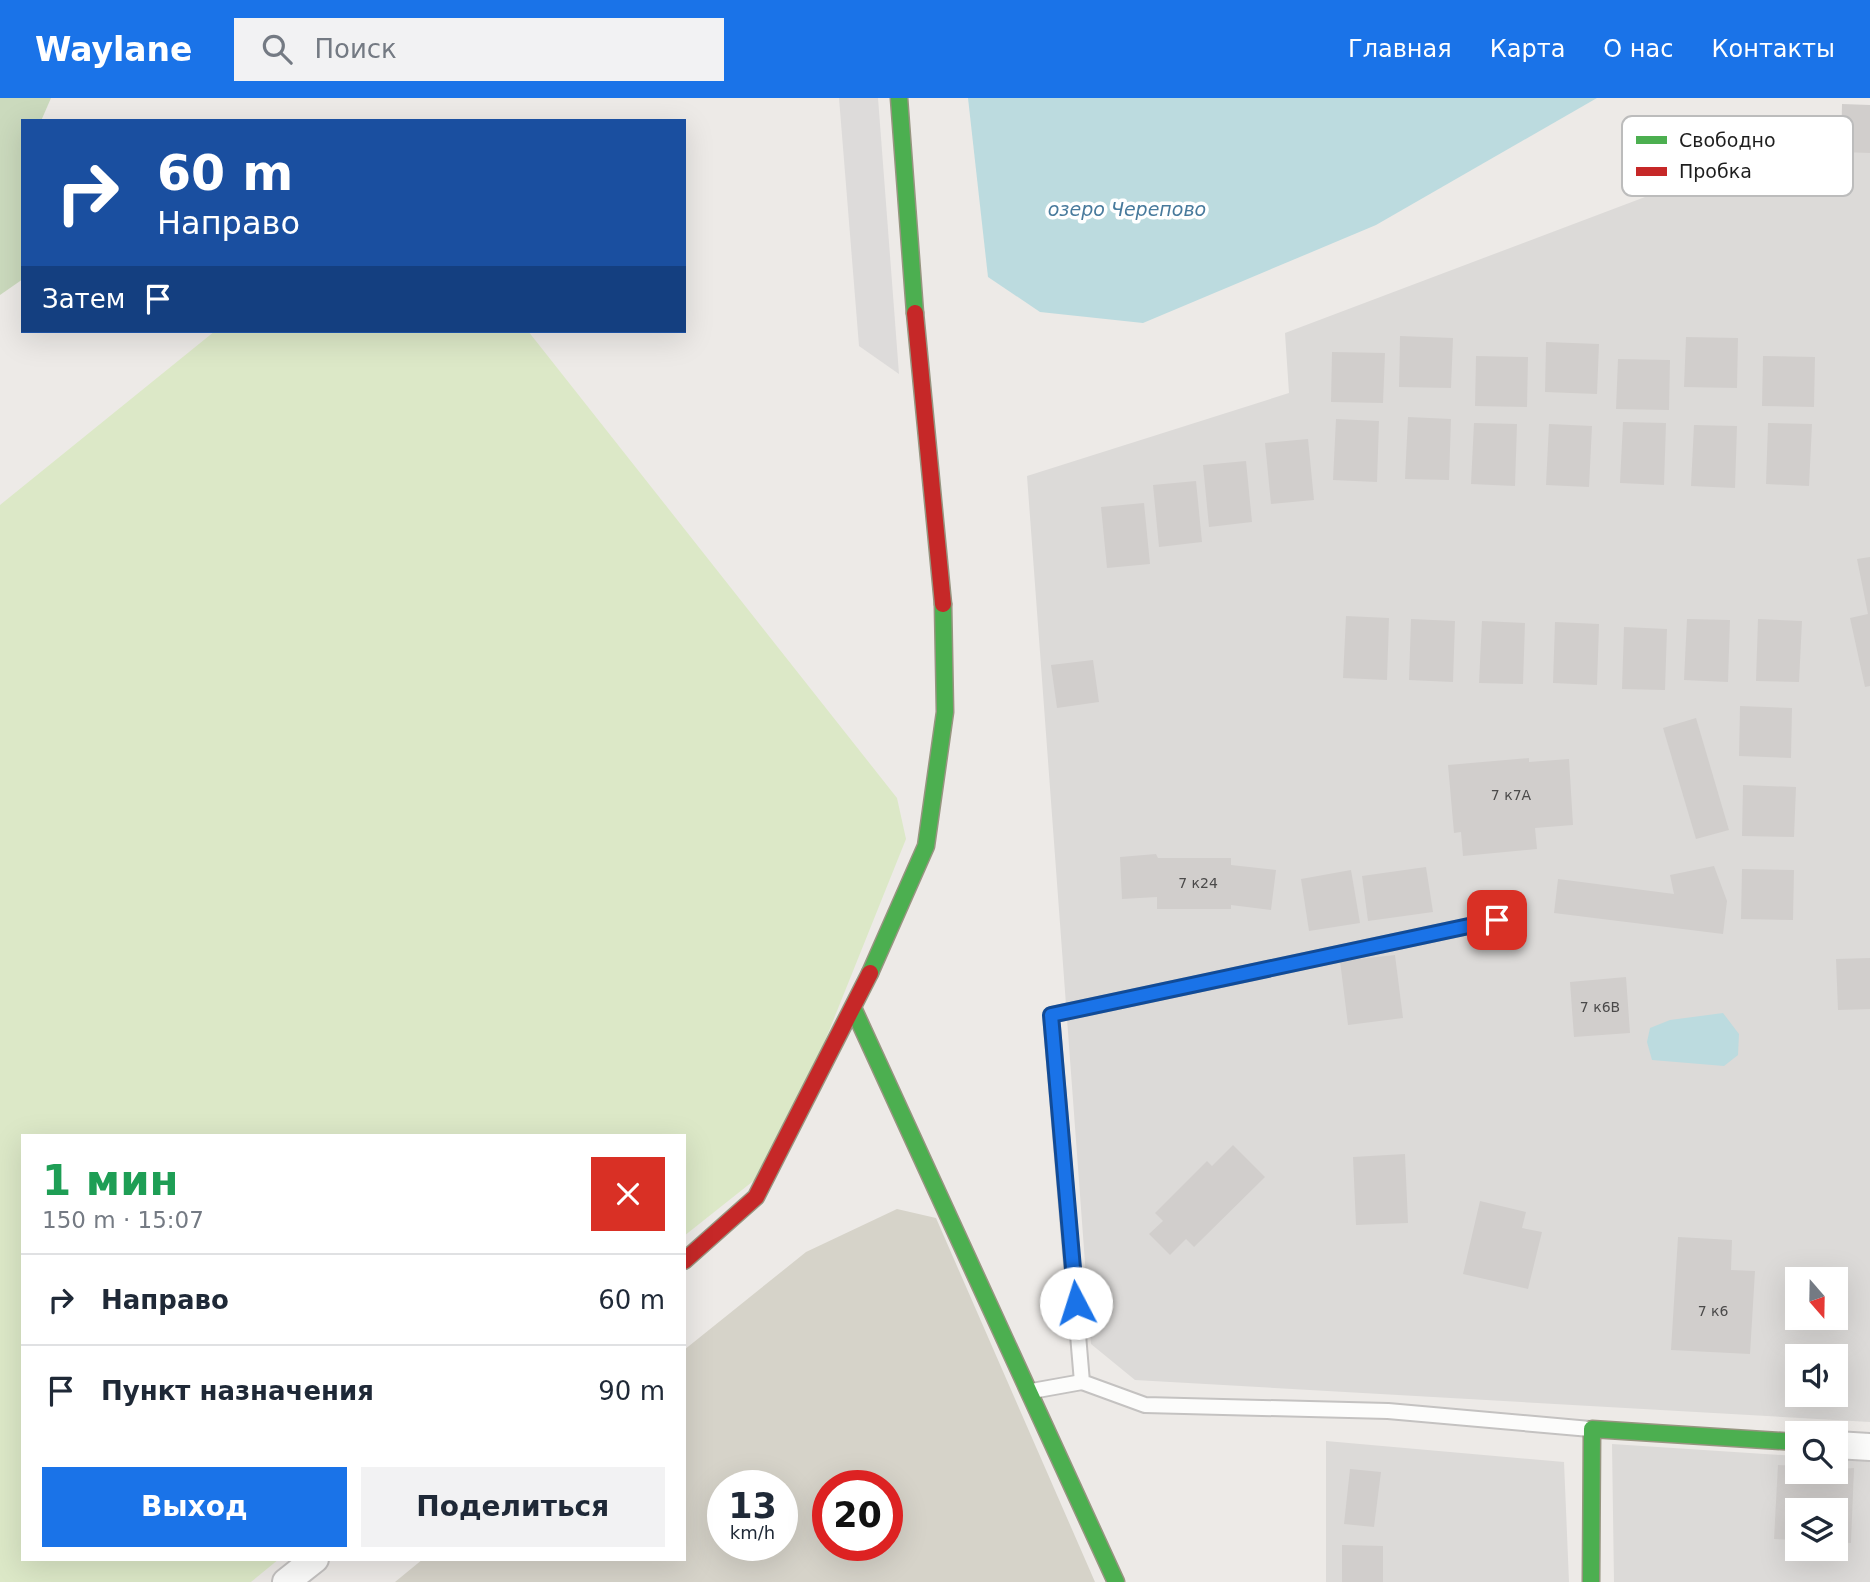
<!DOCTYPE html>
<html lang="ru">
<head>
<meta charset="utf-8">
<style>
	body { margin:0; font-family:"DejaVu Sans",sans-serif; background:#f2f2f3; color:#1f2937; height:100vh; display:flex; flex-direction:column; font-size:26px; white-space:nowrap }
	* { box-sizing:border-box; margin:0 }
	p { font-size:23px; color:#747a83 }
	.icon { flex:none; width:38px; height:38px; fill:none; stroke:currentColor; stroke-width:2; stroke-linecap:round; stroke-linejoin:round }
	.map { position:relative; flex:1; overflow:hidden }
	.side { position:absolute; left:21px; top:1036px; width:665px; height:427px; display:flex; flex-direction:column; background:#fff; border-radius:0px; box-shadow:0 7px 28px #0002 }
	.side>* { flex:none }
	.hud { position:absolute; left:21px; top:21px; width:665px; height:214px; border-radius:0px; box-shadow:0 7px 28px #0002; background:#1a4fa0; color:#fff; overflow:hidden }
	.needle { width:46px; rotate:160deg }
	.controls { position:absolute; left:1785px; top:1169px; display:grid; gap:14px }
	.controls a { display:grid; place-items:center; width:63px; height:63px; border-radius:0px; background:#fff; box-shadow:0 7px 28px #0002; font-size:35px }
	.speed { position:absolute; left:707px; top:1372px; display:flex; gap:14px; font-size:35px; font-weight:700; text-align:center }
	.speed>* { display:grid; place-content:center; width:91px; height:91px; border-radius:50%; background:#fff; box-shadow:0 7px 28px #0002; line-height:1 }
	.speed small { font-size:18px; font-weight:400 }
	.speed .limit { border:10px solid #d22; background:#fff; color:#111 }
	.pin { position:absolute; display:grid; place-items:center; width:60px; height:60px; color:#fff; margin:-30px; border-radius:14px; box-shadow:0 4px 10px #0006 }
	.me { position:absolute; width:77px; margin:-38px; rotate:355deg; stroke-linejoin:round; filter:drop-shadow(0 0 5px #0008) }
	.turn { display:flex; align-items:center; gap:24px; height:147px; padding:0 21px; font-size:32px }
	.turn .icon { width:91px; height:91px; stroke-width:2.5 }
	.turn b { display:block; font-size:49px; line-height:60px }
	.then { display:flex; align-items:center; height:66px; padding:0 21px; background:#0003; gap:14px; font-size:26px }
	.round { display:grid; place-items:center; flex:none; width:74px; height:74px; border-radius:0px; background:#f2f2f3 }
	.headline { display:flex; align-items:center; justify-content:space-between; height:119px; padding:0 21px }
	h1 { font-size:42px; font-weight:700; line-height:52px; color:#1e9e55 }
	.primary-button { display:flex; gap:14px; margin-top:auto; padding:14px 21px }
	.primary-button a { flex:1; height:80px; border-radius:0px; background:#1a73e8; color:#fff; font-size:28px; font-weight:700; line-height:80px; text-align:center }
	.primary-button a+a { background:#f2f2f3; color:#1f2937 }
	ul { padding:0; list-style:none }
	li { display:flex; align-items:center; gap:21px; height:91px; padding:0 21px; border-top:2px solid #e0e1e3 }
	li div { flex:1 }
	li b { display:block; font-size:26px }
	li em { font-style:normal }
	header { display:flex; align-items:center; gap:42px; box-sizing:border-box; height:98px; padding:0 35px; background:#1a73e8; color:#fff }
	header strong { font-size:33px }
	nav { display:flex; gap:38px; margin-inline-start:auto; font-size:24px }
	.search { width:490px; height:63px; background:#f2f2f3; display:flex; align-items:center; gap:18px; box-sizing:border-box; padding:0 24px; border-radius:0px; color:#747a83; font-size:26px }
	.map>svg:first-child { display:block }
	.residential { fill:#dcdad8; fill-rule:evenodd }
	.construction { fill:#d6d3c9; fill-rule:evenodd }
	.grass { fill:#dce8c7 }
	.forest { fill:#cbdabd }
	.parking { fill:#dddbda }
	.water { fill:#bcdbdf }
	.building { fill:#d1cecc }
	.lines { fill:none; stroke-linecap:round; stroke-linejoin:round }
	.lane-casing { stroke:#c4c2c1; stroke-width:18 }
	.street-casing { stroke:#c4c2c1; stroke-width:30 }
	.fast-casing { stroke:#979580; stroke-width:19 }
	.jam-casing { stroke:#979580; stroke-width:19 }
	.lane { stroke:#fcfcfb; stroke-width:14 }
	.street { stroke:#fcfcfb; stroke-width:26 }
	.fast { stroke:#4caf50; stroke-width:16 }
	.jam { stroke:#c62828; stroke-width:16 }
	.route-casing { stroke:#114b97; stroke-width:18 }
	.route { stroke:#1a73e8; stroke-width:12 }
	.labels { text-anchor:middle; stroke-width:7; stroke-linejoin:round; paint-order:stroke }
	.number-label { font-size:14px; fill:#4b4a4a }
	.water-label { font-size:19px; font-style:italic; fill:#487a9c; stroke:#fff }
	.key { fill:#fff; stroke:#bcbcbc; stroke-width:2 }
	.key-label { font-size:19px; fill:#1e1e1e }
</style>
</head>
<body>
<header>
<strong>Waylane</strong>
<div class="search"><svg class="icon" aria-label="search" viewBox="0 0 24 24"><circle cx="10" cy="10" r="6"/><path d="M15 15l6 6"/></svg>Поиск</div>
<nav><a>Главная</a><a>Карта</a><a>О нас</a><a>Контакты</a></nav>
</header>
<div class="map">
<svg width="1870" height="1484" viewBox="0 0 1870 1484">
	<rect width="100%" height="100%" fill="#edeae7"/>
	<!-- residential -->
	<g class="residential">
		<path d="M1870 14V1324L1135 1282 1091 1246 1027 378 1289 295 1285 235ZM1797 1181H1836V1220H1797ZM1797 1258H1836V1297H1797Z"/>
		<polygon points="1326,1343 1564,1364 1569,1484 1326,1484"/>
		<path d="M1612 1346 1797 1358V1374H1836V1360L1870 1362V1484H1614ZM1797 1412H1836V1451H1797Z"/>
	</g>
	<!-- construction -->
	<path class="construction" d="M897 1111 936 1120 1095 1484H395L423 1461H684V1252L806 1154ZM723 1388H782V1447H723ZM828 1388H887V1447H828Z"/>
	<!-- grass -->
	<polygon class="grass" points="215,233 528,233 897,700 906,741 776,1065 684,1138 684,1038 23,1038 23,1461 279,1461 251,1484 0,1484 0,407"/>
	<!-- forest -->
	<polygon class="forest" points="0,0 51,0 41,23 23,23 23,181 0,197"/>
	<!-- parking -->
	<polygon class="parking" points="839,0 878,0 899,276 859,248"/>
	<!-- water -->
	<g class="water">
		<polygon points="968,0 1597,0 1376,127 1143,225 1040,214 988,179"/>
		<polygon points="1723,915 1739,936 1738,957 1724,968 1652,962 1647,944 1650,930 1670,922"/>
	</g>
	<!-- building -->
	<g class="building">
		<polygon points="1842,6 1870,7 1870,55 1841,54"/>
		<polygon points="1400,238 1453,240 1451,290 1399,289"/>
		<polygon points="1686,239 1738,240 1737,290 1684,289"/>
		<polygon points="1546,244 1599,246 1597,296 1545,294"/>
		<polygon points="1332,254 1385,255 1383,305 1331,304"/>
		<polygon points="1476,258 1528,259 1527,309 1475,308"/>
		<polygon points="1763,258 1815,259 1814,309 1762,308"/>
		<polygon points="1618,261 1670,262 1669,312 1616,311"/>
		<polygon points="1408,319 1451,321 1449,382 1405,381"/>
		<polygon points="1336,321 1379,323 1377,384 1333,382"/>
		<polygon points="1623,324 1666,325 1664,387 1620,385"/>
		<polygon points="1474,325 1517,326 1515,388 1471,386"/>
		<polygon points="1768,325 1812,326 1809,388 1766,386"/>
		<polygon points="1549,326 1592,328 1589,389 1546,387"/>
		<polygon points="1694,327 1737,328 1735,390 1691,388"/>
		<polygon points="1308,341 1314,402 1271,406 1265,345"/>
		<polygon points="1246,363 1252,424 1209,429 1203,367"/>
		<polygon points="1196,383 1202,444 1159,449 1153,387"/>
		<polygon points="1144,405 1150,466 1107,470 1101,409"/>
		<polygon points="1870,459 1870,588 1865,589 1850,520 1868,516 1857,461"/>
		<polygon points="1346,518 1389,520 1387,582 1343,580"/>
		<polygon points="1411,521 1455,523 1453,584 1409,582"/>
		<polygon points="1687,521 1730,522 1728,584 1684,582"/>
		<polygon points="1758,521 1802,523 1799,584 1756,583"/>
		<polygon points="1482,523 1525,525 1523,586 1479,585"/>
		<polygon points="1555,524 1599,526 1597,587 1553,585"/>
		<polygon points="1624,529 1667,531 1665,592 1622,591"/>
		<polygon points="1093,562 1099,604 1057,610 1051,567"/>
		<polygon points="1740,608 1792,610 1791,660 1739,658"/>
		<polygon points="1696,620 1729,732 1696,741 1663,630"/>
		<polygon points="1529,660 1529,664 1569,661 1573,727 1535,730 1537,751 1463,758 1461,734 1454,735 1448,667"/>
		<polygon points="1743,687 1796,689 1794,739 1742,738"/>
		<polygon points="1156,756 1158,760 1231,760 1231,767 1276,772 1271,812 1231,807 1231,811 1157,811 1157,799 1122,801 1120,759"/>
		<polygon points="1714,768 1727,803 1723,836 1554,815 1558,781 1674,796 1670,777"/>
		<polygon points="1426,769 1433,814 1368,823 1362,778"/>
		<polygon points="1742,771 1794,772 1793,822 1741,821"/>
		<polygon points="1351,772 1360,825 1309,833 1301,781"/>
		<polygon points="1395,857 1403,920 1348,927 1340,863"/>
		<polygon points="1870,860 1870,911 1838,912 1836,861"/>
		<polygon points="1626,879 1630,935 1574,939 1570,884"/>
		<polygon points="1233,1047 1265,1079 1194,1149 1186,1141 1170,1157 1149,1136 1163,1123 1155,1115 1207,1063 1212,1068"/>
		<polygon points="1405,1056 1408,1125 1356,1127 1353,1059"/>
		<polygon points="1480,1103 1526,1114 1522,1130 1542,1134 1528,1191 1463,1176"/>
		<polygon points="1678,1139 1732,1142 1731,1172 1755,1173 1750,1256 1671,1252"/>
		<polygon points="1778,1367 1797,1368 1797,1374 1854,1370 1851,1445 1836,1444 1836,1412 1797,1412 1797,1442 1774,1441"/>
		<polygon points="1350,1371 1381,1374 1374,1429 1344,1426"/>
		<polygon points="1342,1447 1383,1448 1383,1484 1342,1484"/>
	</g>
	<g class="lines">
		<!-- lane casing -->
		<g class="lane-casing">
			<g id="lane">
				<polyline points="1497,822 1051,917 1082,1284 1145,1307 1388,1313 1590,1331"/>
				<polyline points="1032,1293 1082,1284"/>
			</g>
		</g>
		<!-- street casing -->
		<g class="street-casing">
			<g id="street">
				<polyline points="1836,1347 1870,1349"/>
				<polyline points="286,1484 315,1461"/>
			</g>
		</g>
		<!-- fast casing -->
		<g class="fast-casing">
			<g id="fast">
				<polyline points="899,0 915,215"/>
				<polyline points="870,875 926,748 945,614 943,506"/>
				<polyline points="854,912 1116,1484"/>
				<polyline points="1591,1484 1592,1331 1797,1344"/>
			</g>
		</g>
		<!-- jam casing -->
		<g class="jam-casing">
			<g id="jam">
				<polyline points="915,215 943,506"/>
				<polyline points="684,1163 756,1099 870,875"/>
			</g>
		</g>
		<!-- lane -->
		<use href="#lane" class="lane"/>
		<!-- street -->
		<use href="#street" class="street"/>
		<!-- fast -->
		<use href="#fast" class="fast"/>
		<!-- jam -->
		<use href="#jam" class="jam"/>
	</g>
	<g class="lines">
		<!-- route casing -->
		<g class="route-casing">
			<polyline id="route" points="1076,1205 1051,917 1497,822"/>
		</g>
		<!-- route -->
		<use href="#route" class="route"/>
	</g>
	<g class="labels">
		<!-- number labels -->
		<g class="number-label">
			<text x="1511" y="702">7 к7А</text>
			<text x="1198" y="790">7 к24</text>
			<text x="1600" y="914">7 к6В</text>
			<text x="1713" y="1218">7 к6</text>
		</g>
		<!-- water labels -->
		<g class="water-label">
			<text x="1127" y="118">озеро Черепово</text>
		</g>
	</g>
	<!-- legend -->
	<rect x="1622" y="18" width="231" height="80" rx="10" class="key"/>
	<rect x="1636" y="38" width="31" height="8" fill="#4caf50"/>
	<rect x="1636" y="69" width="31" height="9" fill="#c62828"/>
	<g class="key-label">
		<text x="1679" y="49">Свободно</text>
		<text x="1679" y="80">Пробка</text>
	</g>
</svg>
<div class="controls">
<a><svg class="needle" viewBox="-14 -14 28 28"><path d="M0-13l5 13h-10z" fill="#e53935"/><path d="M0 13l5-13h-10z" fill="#747a83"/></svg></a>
<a><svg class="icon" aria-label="sound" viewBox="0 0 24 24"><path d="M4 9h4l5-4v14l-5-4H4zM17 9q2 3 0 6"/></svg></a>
<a><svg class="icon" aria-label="search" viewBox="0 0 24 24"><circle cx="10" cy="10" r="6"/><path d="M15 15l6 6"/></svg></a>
<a><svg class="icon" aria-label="layers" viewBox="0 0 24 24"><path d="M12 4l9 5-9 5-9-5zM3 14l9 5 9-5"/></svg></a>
</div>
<div class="speed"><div>13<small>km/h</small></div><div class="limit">20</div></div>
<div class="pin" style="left:1497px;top:822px;background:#d93025"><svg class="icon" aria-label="arrive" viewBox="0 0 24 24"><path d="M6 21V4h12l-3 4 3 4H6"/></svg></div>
<svg class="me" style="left:1076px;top:1205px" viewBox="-20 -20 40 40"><circle r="19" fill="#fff"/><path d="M0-13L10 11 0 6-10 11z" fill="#1a73e8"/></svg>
<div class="hud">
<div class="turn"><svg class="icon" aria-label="right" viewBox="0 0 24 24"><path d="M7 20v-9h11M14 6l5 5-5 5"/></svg><div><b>60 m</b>Направо</div></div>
<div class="then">Затем<svg class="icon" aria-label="arrive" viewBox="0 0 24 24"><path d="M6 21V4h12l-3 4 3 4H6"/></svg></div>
</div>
<section class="side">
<div class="headline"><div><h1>1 мин</h1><p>150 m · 15:07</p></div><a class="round" style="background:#d93025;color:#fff"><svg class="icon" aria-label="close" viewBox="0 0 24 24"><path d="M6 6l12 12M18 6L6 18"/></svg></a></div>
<ul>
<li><svg class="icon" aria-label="right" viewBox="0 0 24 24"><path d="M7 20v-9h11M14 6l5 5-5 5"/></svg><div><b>Направо</b></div><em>60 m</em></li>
<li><svg class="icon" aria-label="arrive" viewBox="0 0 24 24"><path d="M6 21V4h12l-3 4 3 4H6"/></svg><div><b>Пункт назначения</b></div><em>90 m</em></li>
</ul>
<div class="primary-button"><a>Выход</a><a>Поделиться</a></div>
</section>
</div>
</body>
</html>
